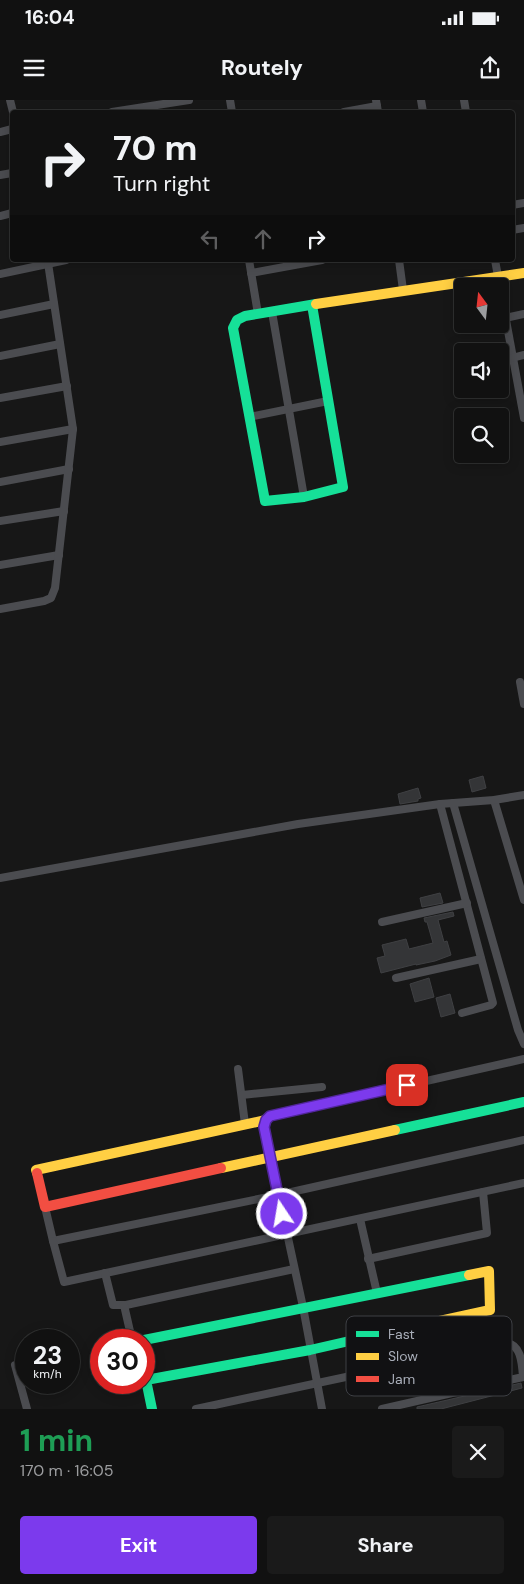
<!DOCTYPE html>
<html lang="en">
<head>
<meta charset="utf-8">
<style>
	body { margin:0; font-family:"DM Sans",sans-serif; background:#1a1a1a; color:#f1f3f6; height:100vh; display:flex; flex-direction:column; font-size:19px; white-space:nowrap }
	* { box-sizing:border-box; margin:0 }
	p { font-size:16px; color:#9c9d9f }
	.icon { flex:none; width:28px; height:28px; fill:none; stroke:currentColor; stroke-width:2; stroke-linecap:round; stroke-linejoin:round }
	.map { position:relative; height:1309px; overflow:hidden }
	.panel { display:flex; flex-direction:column; background:#111; flex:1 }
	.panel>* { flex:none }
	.hud { position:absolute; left:10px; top:10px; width:505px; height:152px; border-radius:5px; box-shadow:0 2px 12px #0003,0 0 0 1px #303131; background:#111; color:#f1f3f6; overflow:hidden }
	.needle { width:32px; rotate:345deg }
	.buttons { position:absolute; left:454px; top:178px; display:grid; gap:10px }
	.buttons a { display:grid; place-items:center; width:55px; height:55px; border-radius:5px; background:#111; box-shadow:0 2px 12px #0003,0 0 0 1px #303131; font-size:25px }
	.speed { position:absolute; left:15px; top:1229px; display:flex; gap:10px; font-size:25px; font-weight:700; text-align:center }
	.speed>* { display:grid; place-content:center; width:65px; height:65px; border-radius:50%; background:#111; box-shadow:0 2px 12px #0003,0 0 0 1px #303131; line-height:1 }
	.speed small { font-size:12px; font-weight:400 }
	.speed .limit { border:8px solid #d22; background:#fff; color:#111 }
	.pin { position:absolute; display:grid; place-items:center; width:42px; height:42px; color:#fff; margin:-21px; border-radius:10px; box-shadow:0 2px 8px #0006 }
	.me { position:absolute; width:55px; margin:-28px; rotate:348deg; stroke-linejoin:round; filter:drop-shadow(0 0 4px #0008) }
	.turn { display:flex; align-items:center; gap:18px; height:105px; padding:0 20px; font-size:22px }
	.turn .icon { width:65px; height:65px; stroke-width:2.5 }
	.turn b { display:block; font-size:35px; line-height:42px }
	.lanes { display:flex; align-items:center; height:48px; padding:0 20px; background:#0003; justify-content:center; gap:25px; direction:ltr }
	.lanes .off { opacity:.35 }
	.round { display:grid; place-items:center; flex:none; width:52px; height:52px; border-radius:5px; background:#1a1a1a }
	.headline { display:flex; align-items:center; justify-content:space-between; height:85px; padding:0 20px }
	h1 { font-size:30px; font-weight:700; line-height:38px; color:#1e9e55 }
	.primary-button { display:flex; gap:10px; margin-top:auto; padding:10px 20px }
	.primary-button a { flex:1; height:58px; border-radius:5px; background:#7c3aed; color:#fff; font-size:20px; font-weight:700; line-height:58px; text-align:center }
	.primary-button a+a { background:#1a1a1a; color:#f1f3f6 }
	.status { display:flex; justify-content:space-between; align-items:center; height:35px; padding:0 25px; background:#111; direction:ltr }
	.status svg { height:14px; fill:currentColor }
	header { display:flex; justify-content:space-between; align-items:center; height:65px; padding:0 20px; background:#111; font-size:22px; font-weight:700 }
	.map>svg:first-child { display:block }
	.building { fill:#343537; stroke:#3f4043 }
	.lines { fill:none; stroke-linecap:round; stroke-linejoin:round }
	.street { stroke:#4b4c50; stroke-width:8 }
	.fast { stroke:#16e098; stroke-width:10 }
	.slow { stroke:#ffcf43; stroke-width:10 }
	.jam { stroke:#f24e42; stroke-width:10 }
	.route-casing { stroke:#51269a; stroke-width:12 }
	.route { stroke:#7c3aed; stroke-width:9 }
	.key { fill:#111113; stroke:#3e4045; stroke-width:1 }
	.key-label { font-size:14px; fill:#a8adb8 }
</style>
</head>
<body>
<div class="status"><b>16:04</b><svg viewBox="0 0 49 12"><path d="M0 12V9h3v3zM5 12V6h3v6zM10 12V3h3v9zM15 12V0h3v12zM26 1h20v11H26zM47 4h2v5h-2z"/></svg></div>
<header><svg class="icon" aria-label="menu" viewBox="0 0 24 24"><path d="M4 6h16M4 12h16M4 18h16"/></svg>Routely<svg class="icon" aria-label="share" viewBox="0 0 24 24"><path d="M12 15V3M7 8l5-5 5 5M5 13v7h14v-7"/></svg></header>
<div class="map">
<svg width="524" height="1309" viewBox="0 0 524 1309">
	<rect width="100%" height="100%" fill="#171717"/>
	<!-- building -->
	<g class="building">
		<polygon points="483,676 486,688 472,692 469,680"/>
		<polygon points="418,688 421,698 418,699 418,701 400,704 398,694"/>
		<polygon points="440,793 443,803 422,807 420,798"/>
		<polygon points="453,812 454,816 438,820 444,842 447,841 451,855 435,861 416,865 416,864 381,873 377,858 385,856 382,845 406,839 409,849 433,843 427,822 425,822 424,818"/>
		<polygon points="429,878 434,897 415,902 410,884"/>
		<polygon points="450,894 455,913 441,917 436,898"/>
		<polygon points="521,1283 522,1288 472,1301 441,1309 417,1309 417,1307"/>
	</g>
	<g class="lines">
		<!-- street -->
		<g class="street">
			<polyline points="10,0 13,12"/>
			<polyline points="230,0 232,12"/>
			<polyline points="376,0 378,12"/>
			<polyline points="421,0 423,12"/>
			<polyline points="464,0 466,12"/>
			<polyline points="112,12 189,0"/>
			<polyline points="344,12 377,6"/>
			<polyline points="0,32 12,29"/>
			<polyline points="0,75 12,73"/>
			<polyline points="512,105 524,103"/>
			<polyline points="0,116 12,113"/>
			<polyline points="512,130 524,128"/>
			<polyline points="249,160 258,214"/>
			<polyline points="399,160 403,190"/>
			<polyline points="495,160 524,318"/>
			<polyline points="251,173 322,160"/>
			<polyline points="0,174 66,160"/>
			<polyline points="272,212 304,397"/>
			<polyline points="0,215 54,204"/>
			<polyline points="500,219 524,214"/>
			<polyline points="459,228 478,224"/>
			<polyline points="0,256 60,244"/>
			<polyline points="500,261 524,255"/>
			<polyline points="0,298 67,286"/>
			<polyline points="249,317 328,301"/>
			<polyline points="0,342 73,329"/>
			<polyline points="0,382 69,369"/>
			<polyline points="0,421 64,411"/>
			<polyline points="0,465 59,455"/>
			<polyline points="0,509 44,501 51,498 55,488 73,329 48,163"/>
			<polyline points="520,582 524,604"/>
			<polyline points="494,700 524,800"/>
			<polyline points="453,703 518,930 524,944"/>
			<polyline points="440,704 493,903 491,905 462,913"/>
			<polyline points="0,778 298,724 440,704 494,700 524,695"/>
			<polyline points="382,822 467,803"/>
			<polyline points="396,878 481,859"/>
			<polyline points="238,969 245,1024"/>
			<polyline points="242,995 322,987"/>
			<polyline points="45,1107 53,1141 278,1095 524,1040"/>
			<polyline points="360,1119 377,1193"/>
			<polyline points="53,1141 64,1182 524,1083"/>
			<polyline points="368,1159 487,1133 483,1092"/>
			<polyline points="105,1173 113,1205 126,1205 294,1169"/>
			<polyline points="124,1205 132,1240"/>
			<polyline points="15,1265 27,1309"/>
			<path d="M196 1309 505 1243C521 1243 522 1263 523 1277L382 1309"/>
			<polyline points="322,1309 303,1207 264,1027 266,1020 271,1016 524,959"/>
		</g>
		<!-- fast -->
		<g class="fast">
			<polyline points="312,205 343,387 304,397 265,401 233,228 237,220 245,216 316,204"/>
			<polyline points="395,1030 524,1002"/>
			<polyline points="144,1240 469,1175"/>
			<polyline points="152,1309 146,1280 310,1250 380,1234"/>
		</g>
		<!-- slow -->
		<g class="slow">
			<polyline points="316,204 524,173"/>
			<polyline points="221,1068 395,1030"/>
			<polyline points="37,1073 36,1070 266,1020"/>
			<polyline points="380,1234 490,1210 489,1171 469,1175"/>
		</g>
		<!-- jam -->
		<polyline class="jam" points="37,1073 45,1107 221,1068"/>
	</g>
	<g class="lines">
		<!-- route casing -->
		<g class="route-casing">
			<polyline id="route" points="282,1114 264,1027 266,1020 270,1016 407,985"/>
		</g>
		<!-- route -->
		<use href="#route" class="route"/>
	</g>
	<!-- legend -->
	<rect x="346" y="1216" width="166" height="80" rx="8" class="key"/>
	<rect x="356" y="1231" width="23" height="6" fill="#16e098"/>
	<rect x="356" y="1253" width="23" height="7" fill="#ffcf43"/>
	<rect x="356" y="1276" width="23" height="6" fill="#f24e42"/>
	<g class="key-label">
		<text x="388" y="1239">Fast</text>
		<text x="388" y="1261">Slow</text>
		<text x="388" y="1284">Jam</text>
	</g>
</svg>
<div class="buttons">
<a><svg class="needle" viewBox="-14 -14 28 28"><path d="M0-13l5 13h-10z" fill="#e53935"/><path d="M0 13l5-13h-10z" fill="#9c9d9f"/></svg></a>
<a><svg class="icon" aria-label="sound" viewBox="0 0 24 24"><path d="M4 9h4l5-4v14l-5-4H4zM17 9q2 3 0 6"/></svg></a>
<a><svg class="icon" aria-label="search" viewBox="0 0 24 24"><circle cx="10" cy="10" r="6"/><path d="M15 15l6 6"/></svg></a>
</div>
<div class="speed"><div>23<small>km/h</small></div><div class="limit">30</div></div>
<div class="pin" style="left:407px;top:985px;background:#d93025"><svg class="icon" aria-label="arrive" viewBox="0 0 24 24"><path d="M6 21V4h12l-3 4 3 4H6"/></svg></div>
<svg class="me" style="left:282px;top:1114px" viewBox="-20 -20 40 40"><circle r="17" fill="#7c3aed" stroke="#fff" stroke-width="3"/><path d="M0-11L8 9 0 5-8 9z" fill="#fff"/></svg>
<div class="hud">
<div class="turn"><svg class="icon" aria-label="right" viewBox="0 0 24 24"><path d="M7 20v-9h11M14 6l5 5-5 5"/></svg><div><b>70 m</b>Turn right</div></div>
<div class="lanes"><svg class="icon off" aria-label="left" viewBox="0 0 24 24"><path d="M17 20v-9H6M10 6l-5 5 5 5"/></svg><svg class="icon off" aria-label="ahead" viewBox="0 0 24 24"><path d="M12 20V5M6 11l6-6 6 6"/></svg><svg class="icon" aria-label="right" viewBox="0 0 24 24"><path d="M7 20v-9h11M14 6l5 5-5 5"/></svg></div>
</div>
</div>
<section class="panel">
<div class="headline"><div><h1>1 min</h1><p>170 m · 16:05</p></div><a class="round"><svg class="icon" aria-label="close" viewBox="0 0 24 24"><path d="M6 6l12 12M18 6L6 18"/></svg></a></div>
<div class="primary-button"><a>Exit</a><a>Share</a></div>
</section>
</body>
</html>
